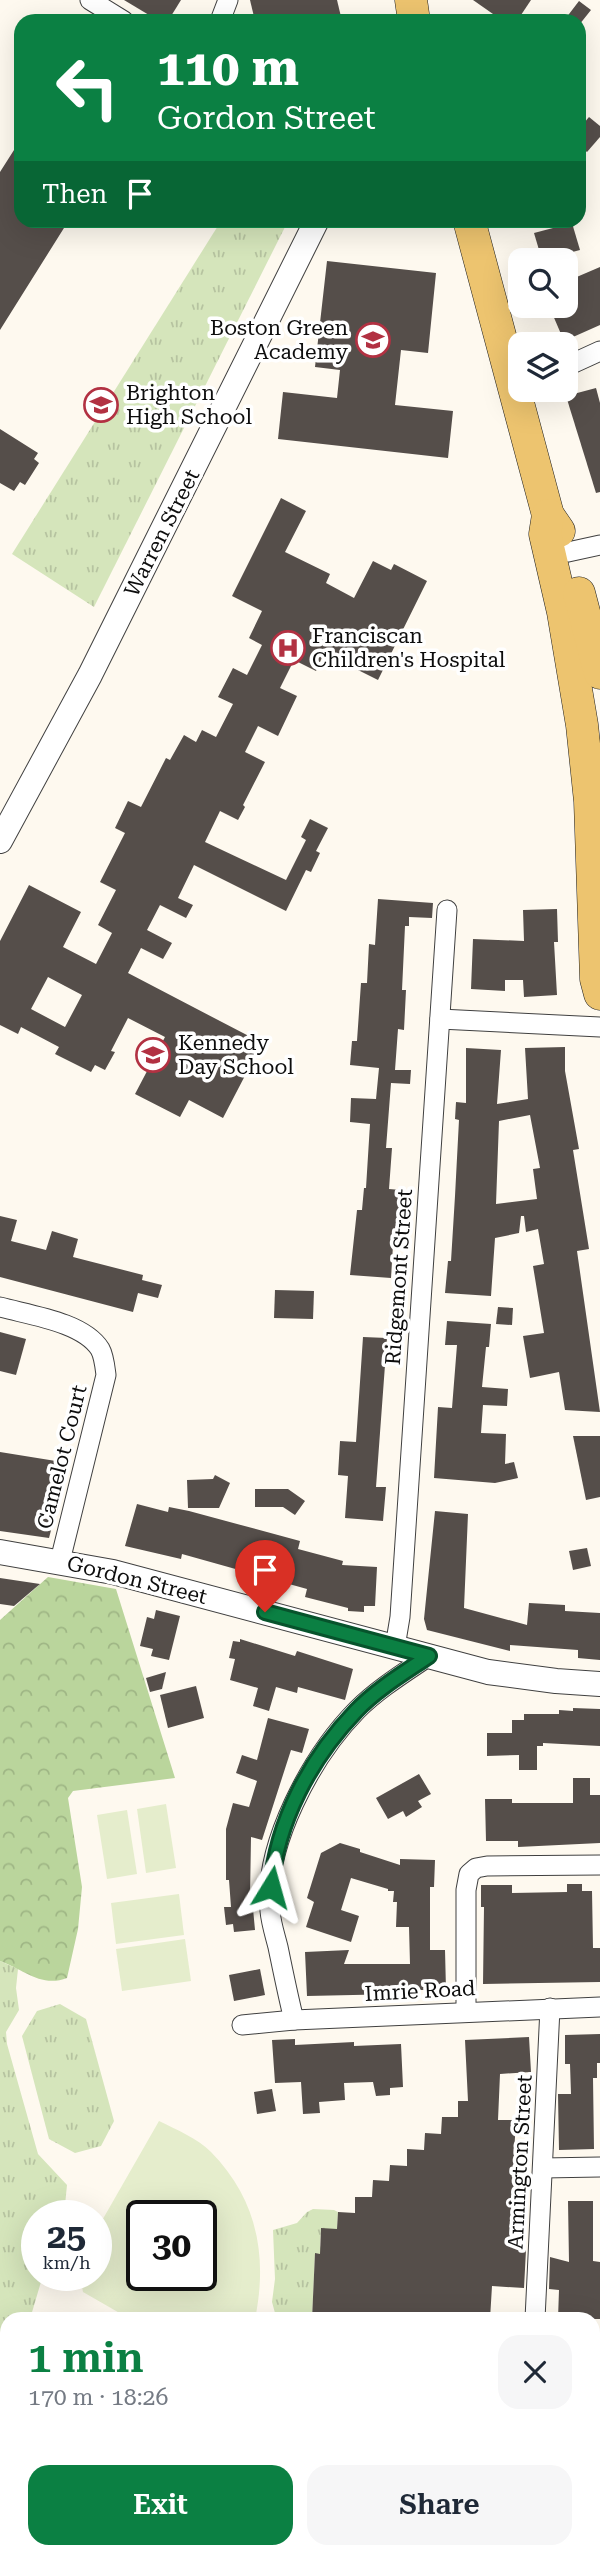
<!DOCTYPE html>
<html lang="en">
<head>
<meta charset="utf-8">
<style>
	body { margin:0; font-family:"Roboto Serif",serif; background:#f6f6f7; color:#1f2937; height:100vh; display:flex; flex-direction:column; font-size:26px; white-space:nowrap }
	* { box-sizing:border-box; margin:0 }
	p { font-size:23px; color:#747a83 }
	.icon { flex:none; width:38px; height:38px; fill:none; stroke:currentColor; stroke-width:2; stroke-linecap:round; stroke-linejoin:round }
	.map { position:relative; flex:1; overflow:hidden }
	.panel { position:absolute; left:0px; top:2312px; width:600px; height:247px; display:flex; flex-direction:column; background:#fff; border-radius:21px 21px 0 0; box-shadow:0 7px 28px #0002 }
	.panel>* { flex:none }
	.hud { position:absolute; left:14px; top:14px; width:572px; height:214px; border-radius:21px; box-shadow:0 7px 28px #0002; background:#0b8043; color:#fff; overflow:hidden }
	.tools { position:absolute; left:508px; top:248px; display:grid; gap:14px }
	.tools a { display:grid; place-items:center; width:70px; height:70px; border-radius:14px; background:#fff; box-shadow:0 7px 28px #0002; font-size:35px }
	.speed { position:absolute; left:21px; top:2200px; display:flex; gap:14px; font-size:35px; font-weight:700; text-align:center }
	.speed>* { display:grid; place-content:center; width:91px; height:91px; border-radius:50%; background:#fff; box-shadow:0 7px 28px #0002; line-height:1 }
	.speed small { font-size:18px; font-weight:400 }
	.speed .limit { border:4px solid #111; border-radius:10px; background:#fff; color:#111 }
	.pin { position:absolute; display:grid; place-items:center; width:60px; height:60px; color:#fff; margin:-72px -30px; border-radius:50% 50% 50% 0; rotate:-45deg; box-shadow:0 0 7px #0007 }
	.pin .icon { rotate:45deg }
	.me { position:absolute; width:77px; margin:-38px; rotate:8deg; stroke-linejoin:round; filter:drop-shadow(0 0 5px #0008) }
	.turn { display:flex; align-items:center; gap:24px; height:147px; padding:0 28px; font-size:32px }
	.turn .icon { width:91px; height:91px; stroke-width:2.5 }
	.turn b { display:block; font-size:49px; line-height:60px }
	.then { display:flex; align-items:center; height:66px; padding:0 28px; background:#0003; gap:14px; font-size:26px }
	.round { display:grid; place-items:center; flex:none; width:74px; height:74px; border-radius:21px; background:#f6f6f7 }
	.summary { display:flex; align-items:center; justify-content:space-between; height:119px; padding:0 28px }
	h1 { font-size:42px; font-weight:600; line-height:52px; color:#0b8043 }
	.button { display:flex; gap:14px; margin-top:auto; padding:14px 28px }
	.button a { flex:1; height:80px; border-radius:21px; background:#0b8043; color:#fff; font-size:28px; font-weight:600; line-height:80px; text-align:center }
	.button a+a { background:#f6f6f7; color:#1f2937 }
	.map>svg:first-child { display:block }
	.grass { fill:url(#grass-tufts) }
	.forest { fill:url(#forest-crowns) }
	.pitch { fill:#e5edcc; fill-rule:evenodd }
	.building { fill:#554e4a; fill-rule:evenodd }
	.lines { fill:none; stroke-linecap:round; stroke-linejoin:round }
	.minor-casing { stroke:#404040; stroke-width:21 }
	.tertiary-casing { stroke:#404040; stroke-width:26 }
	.primary-casing { stroke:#1e1e1e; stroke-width:33 }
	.minor { stroke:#fff; stroke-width:19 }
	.tertiary { stroke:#fff; stroke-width:24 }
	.primary { stroke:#edc46f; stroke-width:32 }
	.route-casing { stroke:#07532c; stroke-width:18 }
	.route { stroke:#0b8043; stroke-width:12 }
	.labels { text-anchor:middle; stroke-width:7; stroke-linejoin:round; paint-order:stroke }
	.poi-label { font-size:21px; fill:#0d0d0d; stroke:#fff; text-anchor:start }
	.street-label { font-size:21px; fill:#0d0d0d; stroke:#fff }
</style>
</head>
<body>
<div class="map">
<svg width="600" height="2557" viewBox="0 0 600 2557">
	<defs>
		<pattern id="grass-tufts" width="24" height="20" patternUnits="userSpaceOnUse" patternTransform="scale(1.75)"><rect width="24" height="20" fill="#d5e5bb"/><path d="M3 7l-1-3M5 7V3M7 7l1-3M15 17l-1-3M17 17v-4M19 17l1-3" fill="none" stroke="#b6c3a0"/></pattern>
		<pattern id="forest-crowns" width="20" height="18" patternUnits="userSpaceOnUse" patternTransform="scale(1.75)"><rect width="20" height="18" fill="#bad59c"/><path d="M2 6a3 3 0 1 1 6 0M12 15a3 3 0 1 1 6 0" fill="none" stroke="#9fb685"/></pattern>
	</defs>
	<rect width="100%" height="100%" fill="#fef9ef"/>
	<!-- grass -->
	<g class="grass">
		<polygon points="221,221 288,221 94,607 12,554"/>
		<polygon points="0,1961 18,1969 16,1988 19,2010 6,2032 7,2044 38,2154 67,2185 64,2215 37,2216 37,2275 43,2275 30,2319 7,2319 7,2389 0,2403"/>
		<polygon points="60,2004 86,2019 114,2121 101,2146 75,2153 49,2139 22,2036 37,2011"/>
		<polygon points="313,2209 334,2210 338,2212 337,2229 321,2229 320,2246 324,2254 315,2254 312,2319 281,2319 275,2313 272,2302 275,2279 273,2230 297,2223 307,2212"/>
	</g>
	<!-- forest -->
	<path class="forest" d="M48 1577 116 1589 175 1778 73 1791 68 1798 82 1887 78 1929 67 1978C41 1988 23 1969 0 1961V1620Z"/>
	<!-- pitch -->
	<g class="pitch">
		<polygon points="166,1804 176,1868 146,1873 137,1809"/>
		<polygon points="127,1810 137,1874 107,1879 97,1815"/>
		<polygon points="179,1894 184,1935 116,1944 111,1903"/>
		<polygon points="185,1939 191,1981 122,1991 116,1949"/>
		<path d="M159 2121C177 2130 197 2138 211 2152 257 2199 268 2256 255 2319H130L83 2292 80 2275H96V2231ZM142 2216H201V2275H142Z"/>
	</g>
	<!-- building -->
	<g class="building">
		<polygon points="124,0 181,0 168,21 159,21"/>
		<polygon points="250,0 337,0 342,21 255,21"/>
		<polygon points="473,0 531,0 517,21 503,21"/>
		<polygon points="579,1 591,10 579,25 579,21 570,21 566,18"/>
		<polygon points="589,117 600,126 600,137 587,152 579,146 579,129"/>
		<polygon points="21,139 21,220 69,220 0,330 0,172"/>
		<polygon points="572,223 580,250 542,260 534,233"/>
		<polygon points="327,261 436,273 428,353 401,350 395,405 453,411 448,458 278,439 283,392 337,398 340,370 315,367"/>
		<polygon points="600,267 600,325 564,341 549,306 565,306 565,282"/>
		<polygon points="596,388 600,403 600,492 596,493 566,396"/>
		<polygon points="0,429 38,453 34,459 39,463 25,485 20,482 14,491 0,483"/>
		<path d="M281 498 306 511 285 552 330 574 326 583 354 598 373 561 391 570 394 564 427 581 378 680 324 653 316 671 294 660 280 688 297 696 278 736 258 726 245 752 265 762 243 805 245 807 238 820 220 811 205 842 286 880 306 840 301 837 310 819 328 828 316 851 320 853 311 872 306 870 286 911 194 865 178 898 193 905 186 918 160 905 147 930 172 943 163 959 141 948 128 973 262 1043 223 1118 189 1100 180 1117 135 1094 165 1037 128 1018 111 1051 115 1052 105 1070 95 1065 91 1072 55 1054 59 1047 21 1027 18 1034 0 1025V941L29 885 81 912 63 947 96 964 112 933 98 925 116 890 100 882 125 833 115 828 128 801 141 807 166 758 170 760 184 735 196 742 202 730 216 737 233 704 218 697 233 668 247 675 262 645 249 638 262 611 232 596ZM48 977 82 995 65 1027 31 1009Z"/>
		<polygon points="378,899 433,903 432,918 409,917 409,926 405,926 402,990 406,990 404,1030 398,1029 395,1070 411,1070 410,1084 391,1083 386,1148 392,1148 389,1189 401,1190 398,1229 394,1229 391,1278 350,1275 357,1210 362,1210 364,1188 366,1188 370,1124 350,1122 351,1098 376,1099 379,1068 350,1065 352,1041 357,1041 361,983 367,983 369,944 375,945"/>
		<polygon points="557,909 558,942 554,942 557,995 524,997 523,980 505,980 505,991 471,989 473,939 524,941 523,910"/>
		<path d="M565 1047V1071L579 1149 573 1150 589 1249 577 1251 600 1412 565 1410 559 1372 530 1378 523 1336 544 1333 533 1266 544 1264 538 1229 526 1232 524 1216H521L519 1233 495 1238 491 1296 445 1293 448 1261H451L455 1196 459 1120 455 1119 456 1102 466 1103V1048L501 1050 497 1104 528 1099 525 1048ZM530 1115 540 1168 533 1169 537 1199 496 1204 499 1121Z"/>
		<polygon points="0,1216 17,1220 11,1241 46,1250 52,1231 78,1239 73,1257 143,1275 142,1280 162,1285 158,1298 138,1293 133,1312 0,1277"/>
		<polygon points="275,1290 314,1291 313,1319 274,1318"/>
		<polygon points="498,1307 513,1308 512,1325 496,1324"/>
		<polygon points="447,1321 491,1324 489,1347 486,1347 482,1387 508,1389 507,1406 483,1405 481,1433 506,1434 505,1464 514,1462 518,1478 495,1483 434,1478 438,1407 452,1408 457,1345 445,1345"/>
		<polygon points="0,1332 26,1339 16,1375 0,1371"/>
		<polygon points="363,1337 387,1338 376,1487 386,1487 383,1521 345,1518 348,1476 338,1475 340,1441 356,1442"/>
		<polygon points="573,1436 600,1436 600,1497 586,1500"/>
		<polygon points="0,1452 62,1462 55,1506 57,1507 49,1538 0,1531"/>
		<polygon points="215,1475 230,1483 219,1508 188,1508 187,1480 213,1479"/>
		<polygon points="255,1489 288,1489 305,1501 295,1515 283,1507 255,1507"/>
		<polygon points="137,1504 168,1512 169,1507 189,1511 300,1541 298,1549 343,1561 342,1565 377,1567 375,1606 364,1606 364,1612 348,1611 348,1608 305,1597 307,1589 182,1554 181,1559 125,1546"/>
		<polygon points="435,1511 468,1514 464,1608 527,1625 529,1603 565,1605 565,1611 600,1613 600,1660 578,1658 578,1650 510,1645 510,1651 427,1630 424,1619"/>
		<polygon points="587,1548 591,1566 573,1570 569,1551"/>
		<polygon points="0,1578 40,1584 14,1606 0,1604"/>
		<polygon points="156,1610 180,1616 169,1660 151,1656 153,1649 140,1646 147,1617 154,1619"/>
		<polygon points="240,1639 295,1656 297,1651 353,1669 345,1700 298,1687 297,1693 276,1687 269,1711 253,1706 258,1688 230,1680 235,1659 229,1658 233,1641 240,1642"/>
		<polygon points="166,1672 162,1689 150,1692 146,1678"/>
		<polygon points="196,1686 204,1718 168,1728 160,1695"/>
		<polygon points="573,1708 600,1709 600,1746 543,1743 543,1746 537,1746 537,1770 519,1770 519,1755 487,1756 487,1733 512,1733 512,1720 524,1720 524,1714 559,1714 559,1710 573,1711"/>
		<polygon points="268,1718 309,1729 302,1753 291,1750 262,1840 251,1837 250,1898 252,1898 255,1930 234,1932 233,1924 226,1925 224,1907 231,1907 229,1880 226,1880 226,1829 233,1803 249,1807 257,1781 236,1773 242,1755 257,1760"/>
		<polygon points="419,1774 431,1794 418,1801 422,1807 406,1817 403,1811 388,1819 376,1798"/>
		<polygon points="573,1778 590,1778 590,1795 600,1795 600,1843 518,1847 518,1841 486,1841 485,1799 512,1799 512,1803 573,1803"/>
		<polygon points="340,1843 360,1849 360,1852 400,1865 400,1859 435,1860 434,1887 430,1887 430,1950 445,1950 446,1990 399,1990 399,1994 307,1996 305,1952 349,1950 344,1964 410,1964 409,1927 396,1927 397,1902 393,1902 394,1891 388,1891 388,1889 351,1878 341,1910 359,1916 351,1942 306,1927 314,1902 307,1898 321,1853"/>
		<polygon points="567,1884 582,1884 582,1891 592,1891 593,1948 600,1948 600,1982 483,1984 484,1907 481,1907 481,1885 512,1885 512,1893 567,1892"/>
		<polygon points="260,1969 265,1995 234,2001 229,1975"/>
		<polygon points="600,2034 600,2063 597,2063 597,2078 593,2078 594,2149 559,2150 558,2094 571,2094 570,2064 565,2064 565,2035"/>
		<polygon points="529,2037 531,2072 500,2074 498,2120 516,2120 514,2154 526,2155 521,2248 526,2250 524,2288 492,2286 490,2319 312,2319 315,2253 320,2254 321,2228 337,2229 338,2212 355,2213 355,2197 372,2197 373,2180 389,2181 390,2165 407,2166 407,2149 424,2150 425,2133 441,2134 442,2117 458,2117 458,2101 468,2101 465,2040"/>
		<polygon points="295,2039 295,2045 354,2042 354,2046 401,2044 403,2087 390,2088 390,2095 376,2096 373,2082 344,2083 345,2100 319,2102 320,2113 303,2114 301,2082 275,2083 272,2040"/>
		<polygon points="272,2089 276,2111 257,2114 254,2092"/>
		<polygon points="568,2201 593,2201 593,2261 600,2262 600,2319 558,2319 559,2290 549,2289 550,2257 569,2262"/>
	</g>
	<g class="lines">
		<!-- minor casing -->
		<g class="minor-casing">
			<g id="minor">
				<polyline points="90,0 124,21"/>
				<polyline points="220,21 228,0"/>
				<polyline points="565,367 600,351"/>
				<polyline points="568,552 600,545"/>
				<polyline points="440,1019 600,1027"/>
				<path d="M0 1307C29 1315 83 1322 100 1349 104 1356 105 1367 106 1375L60 1561"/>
				<polyline points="395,1647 400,1617 447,910"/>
				<polyline points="466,2011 466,1890 469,1874 476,1868 487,1866 600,1865"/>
				<path d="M294 2020C288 1996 283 1971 278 1947 275 1935 271 1923 270 1911 263 1845 312 1756 357 1710 378 1689 404 1673 429 1656"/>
				<polyline points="242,2025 294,2020 600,2007"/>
				<polyline points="543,2168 600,2167"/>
				<polyline points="535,2319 550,2008"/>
				<polyline points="593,2384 600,2384"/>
				<polyline points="593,2496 600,2496"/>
				<polyline points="190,2552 191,2557"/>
				<polyline points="375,2552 378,2557"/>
			</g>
		</g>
		<!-- tertiary casing -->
		<g class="tertiary-casing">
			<g id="tertiary">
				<polyline points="0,841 90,675 317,220"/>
				<polyline points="0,1552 113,1572 488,1672 556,1681 600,1684"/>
				<polyline points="0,2476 7,2482"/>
				<polyline points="98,2552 105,2557"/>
			</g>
		</g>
		<!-- primary casing -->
		<g class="primary-casing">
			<g id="primary">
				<polyline points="411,0 414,21"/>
				<polyline points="469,220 548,515 559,531"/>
				<polyline points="548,515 545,534 563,612 582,725 590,801 596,979 600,994"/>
				<polyline points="579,593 600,673"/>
			</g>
		</g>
		<!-- minor -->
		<use href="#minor" class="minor"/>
		<!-- tertiary -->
		<use href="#tertiary" class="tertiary"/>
		<!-- primary -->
		<use href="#primary" class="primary"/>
	</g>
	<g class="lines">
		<!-- route casing -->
		<g class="route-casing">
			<path id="route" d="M265 1612 429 1656C404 1673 377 1689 356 1711 310 1759 277 1821 271 1887"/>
		</g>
		<!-- route -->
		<use href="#route" class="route"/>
	</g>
	<!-- icons -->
	<defs>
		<g id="school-ring" transform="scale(1.75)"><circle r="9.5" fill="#fff" stroke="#b23142" stroke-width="1.5"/><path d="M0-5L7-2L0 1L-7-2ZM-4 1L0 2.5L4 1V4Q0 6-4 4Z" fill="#b23142"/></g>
		<g id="hospital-ring" transform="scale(1.75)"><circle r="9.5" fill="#fff" stroke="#b23142" stroke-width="1.5"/><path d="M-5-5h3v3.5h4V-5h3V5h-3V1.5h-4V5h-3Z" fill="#b23142"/></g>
	</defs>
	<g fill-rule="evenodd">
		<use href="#school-ring" x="373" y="340"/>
		<use href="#school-ring" x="101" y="405"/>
		<use href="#hospital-ring" x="288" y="648"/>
		<use href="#school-ring" x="153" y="1055"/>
	</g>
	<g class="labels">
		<!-- poi labels -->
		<g class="poi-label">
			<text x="348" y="335" text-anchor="end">Boston Green<tspan x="348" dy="24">Academy</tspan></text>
			<text x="126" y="400">Brighton<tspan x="126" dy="24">High School</tspan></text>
			<text x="312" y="643">Franciscan<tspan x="312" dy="24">Children's Hospital</tspan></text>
			<text x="178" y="1050">Kennedy<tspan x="178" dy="24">Day School</tspan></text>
		</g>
		<!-- street labels -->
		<g class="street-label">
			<text transform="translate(162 533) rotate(-63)" y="7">Warren Street</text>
			<text transform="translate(399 1277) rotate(-86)" y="7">Ridgemont Street</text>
			<text transform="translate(62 1457) rotate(-76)" y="7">Camelot Court</text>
			<text transform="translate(137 1580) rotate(14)" y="7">Gordon Street</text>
			<text transform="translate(420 1991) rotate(-3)" y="7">Imrie Road</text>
			<text transform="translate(520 2162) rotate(-87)" y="7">Armington Street</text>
		</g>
	</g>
</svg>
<div class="tools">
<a><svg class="icon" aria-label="search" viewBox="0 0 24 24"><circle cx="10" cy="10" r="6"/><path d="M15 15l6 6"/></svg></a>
<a><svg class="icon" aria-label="layers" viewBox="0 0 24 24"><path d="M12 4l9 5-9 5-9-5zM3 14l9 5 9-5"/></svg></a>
</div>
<div class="speed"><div>25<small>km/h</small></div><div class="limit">30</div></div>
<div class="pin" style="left:265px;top:1612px;background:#d93025"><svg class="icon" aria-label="arrive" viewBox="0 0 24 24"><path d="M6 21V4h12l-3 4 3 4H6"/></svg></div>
<svg class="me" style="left:271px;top:1887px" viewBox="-20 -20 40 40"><path d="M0-17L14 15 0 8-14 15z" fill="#0b8043" stroke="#fff" stroke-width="4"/></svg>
<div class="hud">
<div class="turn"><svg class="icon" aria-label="left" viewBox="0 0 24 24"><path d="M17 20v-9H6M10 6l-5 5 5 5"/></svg><div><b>110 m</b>Gordon Street</div></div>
<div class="then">Then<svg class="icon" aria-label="arrive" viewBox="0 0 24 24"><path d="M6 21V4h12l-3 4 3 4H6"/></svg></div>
</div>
<section class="panel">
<div class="summary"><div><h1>1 min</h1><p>170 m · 18:26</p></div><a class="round"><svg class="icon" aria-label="close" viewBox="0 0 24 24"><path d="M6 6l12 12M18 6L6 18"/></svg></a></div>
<div class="button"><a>Exit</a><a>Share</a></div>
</section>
</div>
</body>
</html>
